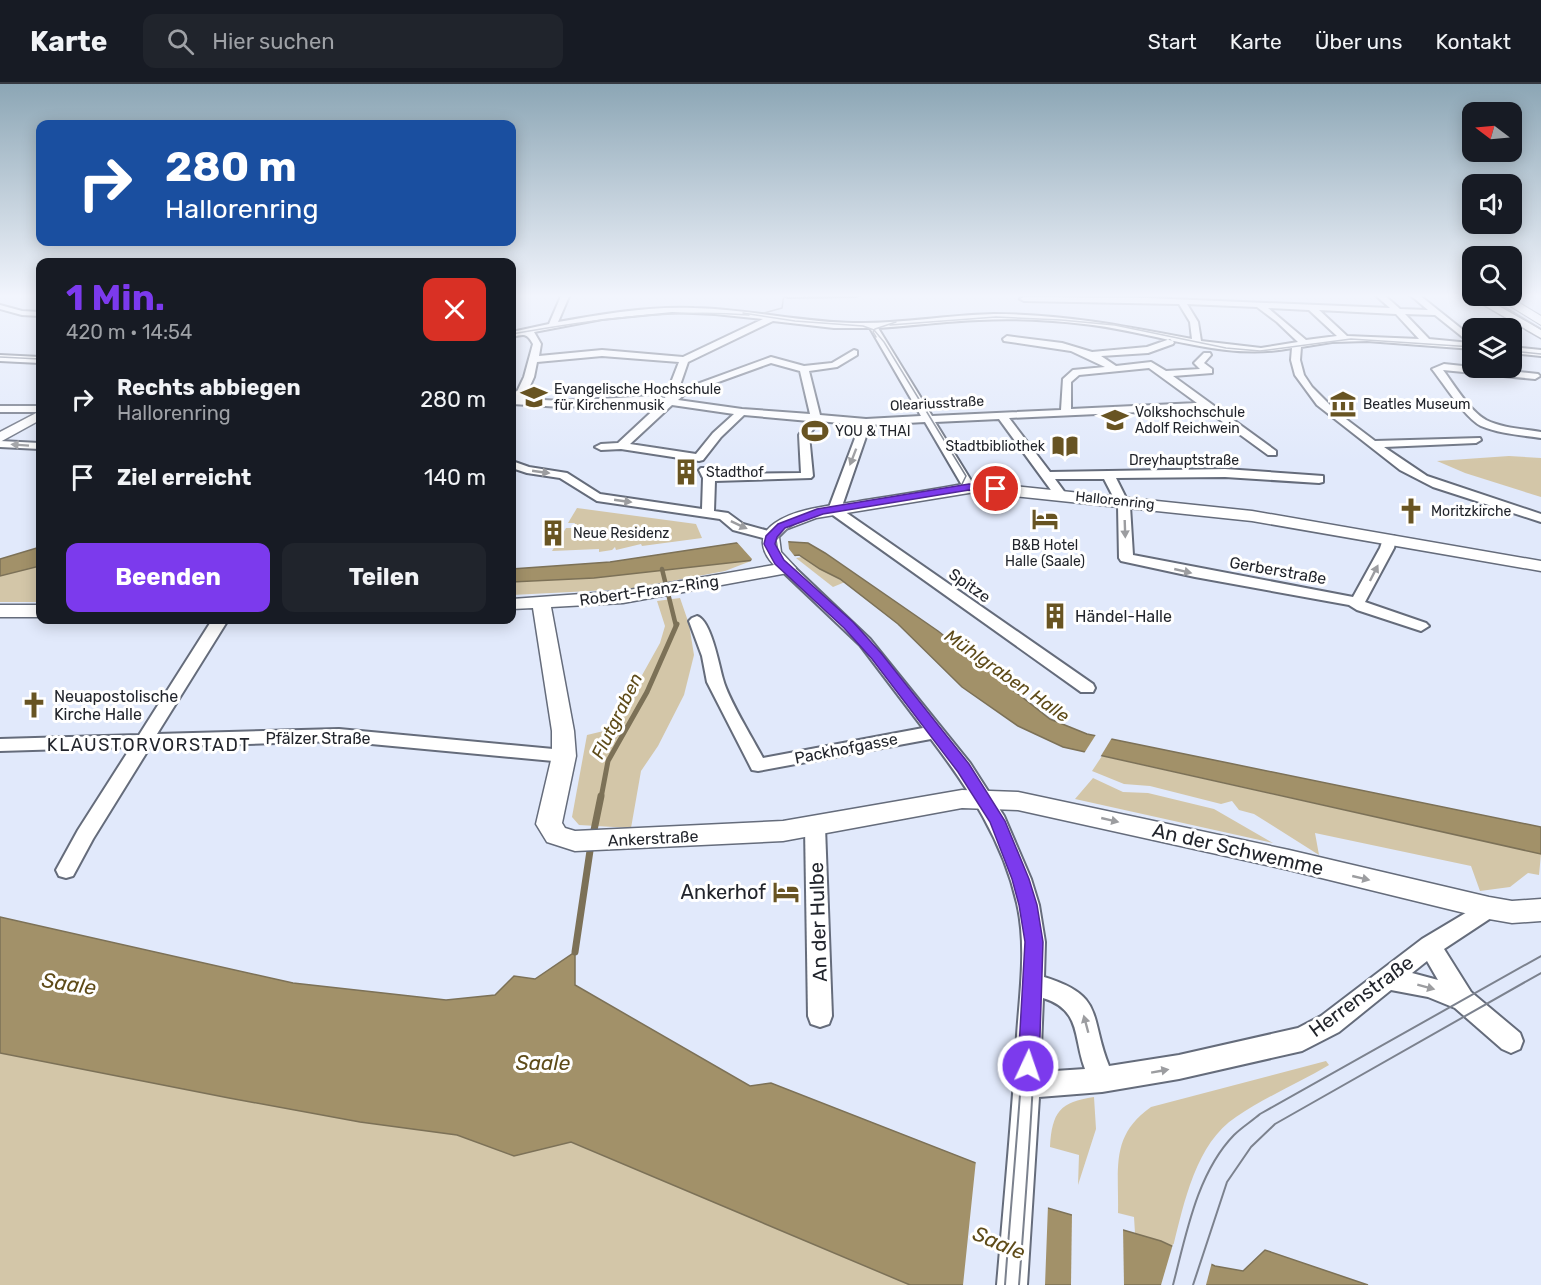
<!DOCTYPE html>
<html lang="de">
<head>
<meta charset="utf-8">
<style>
	body { margin:0; font-family:Rubik,sans-serif; background:#20242c; color:#f1f3f6; height:100vh; display:flex; flex-direction:column; font-size:22px; white-space:nowrap }
	* { box-sizing:border-box; margin:0 }
	p { font-size:20px; color:#9ea1a6 }
	.icon { flex:none; width:33px; height:33px; fill:none; stroke:currentColor; stroke-width:2; stroke-linecap:round; stroke-linejoin:round }
	.map { position:relative; flex:1; overflow:hidden }
	.drawer { position:absolute; left:36px; top:174px; width:480px; height:366px; display:flex; flex-direction:column; background:#171b24; border-radius:12px; box-shadow:0 3px 15px #0003 }
	.drawer>* { flex:none }
	.hud { position:absolute; left:36px; top:36px; width:480px; height:126px; border-radius:12px; box-shadow:0 3px 15px #0003; background:#1a4fa0; color:#fff; overflow:hidden }
	.needle { width:39px; rotate:286deg }
	.controls { position:absolute; left:1462px; top:18px; display:grid; gap:12px }
	.controls a { display:grid; place-items:center; width:60px; height:60px; border-radius:12px; background:#171b24; box-shadow:0 3px 15px #0003; font-size:30px }
	.pin { position:absolute; display:grid; place-items:center; width:51px; height:51px; color:#fff; margin:-26px; border:3px solid #fff; border-radius:50%; box-shadow:0 2px 6px #0007 }
	.me { position:absolute; width:66px; margin:-33px; rotate:3deg; stroke-linejoin:round; filter:drop-shadow(0 0 4px #0008) }
	.turn { display:flex; align-items:center; gap:21px; height:126px; padding:0 30px; font-size:27px }
	.turn .icon { width:78px; height:78px; stroke-width:2.5 }
	.turn b { display:block; font-size:42px; line-height:51px }
	.round { display:grid; place-items:center; flex:none; width:63px; height:63px; border-radius:12px; background:#20242c }
	.head { display:flex; align-items:center; justify-content:space-between; height:102px; padding:0 30px }
	h1 { font-size:36px; font-weight:700; line-height:45px; color:#7c3aed }
	.button { display:flex; gap:12px; margin-top:auto; padding:12px 30px }
	.button a { flex:1; height:69px; border-radius:12px; background:#7c3aed; color:#fff; font-size:24px; font-weight:700; line-height:69px; text-align:center }
	.button a+a { background:#20242c; color:#f1f3f6 }
	ul { padding:0; list-style:none }
	li { display:flex; align-items:center; gap:18px; height:78px; padding:0 30px }
	li div { flex:1 }
	li b { display:block; font-size:22px }
	li em { font-style:normal }
	header { display:flex; align-items:center; gap:36px; box-sizing:border-box; height:84px; padding:0 30px; background:#171b24; border-bottom:2px solid #363941 }
	header strong { font-size:28px }
	nav { display:flex; gap:33px; margin-inline-start:auto; font-size:21px }
	.search { width:420px; height:54px; background:#20242c; display:flex; align-items:center; gap:15px; box-sizing:border-box; padding:0 21px; border-radius:12px; color:#9ea1a6; font-size:22px }
	.map>svg:first-child { display:block }
	.green { fill:#d3c6a8 }
	.water { fill:#a29169; stroke:#7c7157; stroke-width:1.5 }
	.pier { fill:#e1e9fb }
	.lines { fill:none; stroke-linecap:round; stroke-linejoin:round }
	.stream-far2 { stroke:#7c7157; stroke-width:4.5 }
	.stream-far1 { stroke:#7c7157; stroke-width:5 }
	.stream { stroke:#7c7157; stroke-width:7 }
	.minor-casing { stroke:#656c7b; stroke-width:4 }
	.tertiary-casing { stroke:#656c7b; stroke-width:3 }
	.primary-casing { stroke:#656c7b; stroke-width:2 }
	.minor { fill:#fff; fill-rule:evenodd }
	.tertiary { fill:#fff; fill-rule:evenodd }
	.primary { fill:#fff; fill-rule:evenodd }
	.tram-far1 { stroke:#7c828e; stroke-width:1.5 }
	.tram { stroke:#7c828e; stroke-width:2 }
	.oneway { fill:#9c9da0 }
	.route { fill:#7c3aed; stroke:#51269a; stroke-width:1.5 }
	.labels { text-anchor:middle; stroke-width:6; stroke-linejoin:round; paint-order:stroke }
	.far-poi-label { font-size:14px; fill:#22252c; stroke:#fff; text-anchor:start }
	.far-street-label { font-size:14px; fill:#22252c; stroke:#fff }
	.street-label { font-size:16px; fill:#22252c; stroke:#fff }
	.poi-label { font-size:16px; fill:#22252c; stroke:#fff; text-anchor:start }
	.water-label { font-size:18px; font-style:italic; fill:#5e4b19; stroke:#fff }
	.neighbourhood-label { font-size:18px; letter-spacing:1.5px; fill:#22252c; stroke:#fff }
	.near-street-label { font-size:20px; fill:#22252c; stroke:#fff }
	.near-poi-label { font-size:20px; fill:#22252c; stroke:#fff; text-anchor:end }
	.near-water-label { font-size:21px; font-style:italic; fill:#5e4b19; stroke:#fff }
</style>
</head>
<body>
<header>
<strong>Karte</strong>
<div class="search"><svg class="icon" aria-label="search" viewBox="0 0 24 24"><circle cx="10" cy="10" r="6"/><path d="M15 15l6 6"/></svg>Hier suchen</div>
<nav><a>Start</a><a>Karte</a><a>Über uns</a><a>Kontakt</a></nav>
</header>
<div class="map">
<svg width="1541" height="1201" viewBox="0 0 1541 1201">
	<rect width="100%" height="100%" fill="#e1e9fb"/>
	<!-- green -->
	<g class="green">
		<polygon points="1509,372 1541,374 1541,413 1465,389 1437,377"/>
		<polygon points="577,424 696,440 702,454 642,462 641,460 616,466 615,463 612,466 599,468 599,465 552,467 566,444 573,444 575,439 568,439"/>
		<polygon points="802,473 845,498 833,503 796,474"/>
		<polygon points="730,477 751,477 725,487 629,505 512,511 512,498 594,494"/>
		<polygon points="40,482 40,518 0,518 0,492"/>
		<polygon points="680,514 689,540 694,571 684,611 658,662 641,687 631,744 579,741 572,733 587,651 612,645 660,559 665,542 657,517"/>
		<polygon points="1102,672 1541,770 1539,791 1528,789 1510,803 1480,807 1471,782 1315,749 1319,771 1254,730 1239,726 1232,717 1221,720 1150,702 1124,700 1092,687"/>
		<polygon points="1093,694 1123,708 1148,709 1214,725 1273,759 1075,715"/>
		<polygon points="0,969 229,1014 457,1051 514,1072 571,1058 910,1201 0,1201"/>
		<path d="M1326 977 1329 981C1299 999 1265 1013 1236 1033 1196 1059 1184 1119 1173 1163L1135 1149 1134 1133 1118 1129C1119 1084 1110 1052 1151 1023Z"/>
		<path d="M1094 1013 1096 1045 1078 1101 1079 1071 1050 1063C1052 1028 1060 1018 1094 1013Z"/>
	</g>
	<!-- water -->
	<g class="water">
		<polygon points="775,457 808,459 825,469 938,547 1050,635 1087,650 1541,743 1541,770 1063,663 1018,642 962,603 898,540 840,495 820,485 799,471 594,494 512,498 512,485 610,478 736,459"/>
		<polygon points="40,463 40,482 0,492 0,475"/>
		<polygon points="0,833 293,899 446,916 495,911 514,892 535,895 575,868 575,901 750,1002 771,999 976,1079 996,1109 1161,1157 1215,1182 1243,1187 1265,1166 1368,1201 910,1201 571,1058 514,1072 457,1051 360,1038 229,1014 0,969"/>
	</g>
	<!-- pier -->
	<g class="pier">
		<polygon points="735,456 788,456 789,465 796,474 750,479 752,475"/>
		<polygon points="1097,649 1113,652 1099,675 1083,671"/>
		<polygon points="976,1076 998,1106 1048,1121 1045,1201 963,1201"/>
		<polygon points="1072,1128 1123,1143 1124,1201 1071,1201"/>
		<polygon points="1173,1160 1212,1178 1206,1201 1161,1201"/>
	</g>
	<g class="lines">
		<!-- stream-far2 -->
		<polyline class="stream-far2" points="662,485 676,542"/>
		<!-- stream-far1 -->
		<polyline class="stream-far1" points="601,714 608,677 647,608 677,540"/>
		<!-- stream -->
		<g class="stream">
			<polyline points="593,751 601,712"/>
			<polyline points="575,868 591,760"/>
		</g>
		<!-- minor casing -->
		<g class="minor-casing">
			<g id="minor">
				<path d="M562 210H570L558 238C603 230 648 222 694 224 747 225 800 238 853 239 900 240 947 231 994 230 1063 230 1125 242 1192 255L1190 238 1179 220 1024 217 1020 215 1024 213 1147 214 1390 224 1374 210H1383L1400 225 1428 226 1409 210H1418L1473 254V265L1367 257 1332 258 1301 263 1300 276 1304 291 1312 303 1338 329 1375 357 1480 354 1481 356 1476 359 1384 363 1427 392 1541 430V438L1433 403 1400 386 1317 321 1295 291 1291 276 1292 264C1223 278 1153 247 1084 240 1049 236 1013 234 979 236 945 237 911 242 878 244L932 332 1061 326 1063 295 1073 286 1105 283 1071 267 1004 257 1003 255 1007 252 1062 259 1092 268 1147 263 1170 255 1174 258 1173 260 1148 269 1101 272 1116 282 1151 278 1166 287 1200 285 1194 279 1204 269H1210L1211 271 1204 279 1212 285V289L1173 292 1276 367V371H1268L1205 325 1009 334 1050 388 1225 385 1323 392V398L1319 399 1225 393 1116 394 1130 422 1133 471 1353 513 1380 464 1384 452H1394L1396 455 1394 464 1365 518 1426 539 1429 542 1421 547 1357 526 1349 521 1195 493 1121 477 1119 474 1118 422 1104 395H1055L1066 410 1060 414 1056 413 999 335 935 338 975 403 969 407 963 403 925 338 870 341 841 425 1093 600 1095 604 1093 608H1081L830 429 828 426 860 341 819 337 809 351 813 392 811 394 715 397 714 427 728 429 743 440 776 449 778 452 776 455 771 456 733 446 720 435 597 417 560 394 527 389 512 384V377L529 383 567 389 600 410 702 425 703 394 699 386 701 384H709L713 390 801 389 799 351 809 337 744 331 721 353 703 376 699 377 621 365 601 366 595 363 601 360 618 359 661 319 562 323 512 320V314H514L524 293 533 260C527 249 524 250 512 253V248L549 240ZM1187 220 1257 223 1277 238 1298 258 1261 264 1201 257 1198 238ZM1268 224 1309 226 1337 252 1306 256ZM1319 226 1396 230 1419 255 1347 252ZM672 228 715 230 763 235 683 273 602 266 539 272 541 260 534 248 602 235ZM1405 230 1435 231 1470 259 1429 255ZM773 237 834 244H870L921 332 866 335 820 331 809 287 837 283 857 271V267L854 266 832 279 804 282 771 273 678 307 688 278ZM602 272 679 278 665 314 652 312 562 317 524 315 534 293 537 278ZM771 279 800 287 810 330 742 325 678 316 685 310ZM1149 284 1197 319 1071 325V298L1079 291ZM672 321 734 330 713 349 696 370 630 360Z"/>
				<polygon points="860,210 856,212 788,213 784,211"/>
				<polygon points="0,221 22,227 40,228 40,232 22,231 0,225"/>
				<polygon points="1512,263 1541,266 1541,272 1512,269"/>
				<polygon points="0,271 40,273 40,279 0,277"/>
				<path d="M1444 280 1538 290 1540 292 1535 295 1443 286C1455 302 1469 326 1486 336 1502 344 1523 345 1541 348V354C1521 351 1500 350 1481 342 1465 334 1444 300 1432 285Z"/>
				<rect x="0" y="322" width="40" height="6"/>
				<polygon points="0,357 40,359 40,365 0,363"/>
				<path d="M787 480 792 481 870 555 970 679 1004 732 1031 795 1039 821 1045 858 1044 893C1106 912 1089 933 1109 982L1179 971 1298 944 1321 932 1422 855 1489 815 1497 818 1500 824 1497 830 1444 865 1471 908 1520 949 1523 957 1520 965 1511 969 1502 965 1455 924 1428 913 1391 906 1339 948 1302 967 1179 995 1102 1008 1039 1013 1027 1201H997C1004 1118 1012 1034 1017 951 1020 907 1027 862 1017 819 1003 757 969 705 931 655L758 687 752 686 707 598 702 572 689 537 692 534 697 532C711 536 719 581 723 595 728 615 752 653 763 674L923 644 860 561 782 487 780 484 782 481ZM1427 877 1438 896 1412 889ZM1043 914C1082 926 1073 954 1085 985L1040 988Z"/>
				<polygon points="212,536 228,536 157,650 339,645 564,666 570,668 573,672 570,676 564,678 339,657 150,663 93,755 73,792 66,794 59,792 56,786 78,746 131,663 0,667 0,655 139,651"/>
				<polygon points="815,736 822,738 825,743 832,932 829,940 820,943 811,940 808,932 805,743 808,738"/>
			</g>
		</g>
		<!-- tertiary casing -->
		<g class="tertiary-casing">
			<g id="tertiary">
				<polygon points="1471,210 1481,212 1541,246 1541,254 1472,214"/>
				<polygon points="40,327 40,336 0,358 0,348"/>
				<path d="M975 398 1252 427 1541 477V487L1252 437 975 408 816 434 787 445 779 453 781 468 796 484 793 488 623 519 551 523 574 647 576 672 562 739 565 744 575 747 783 737 962 706 1018 708 1289 766 1489 813 1512 817 1541 815V837L1512 839 1489 835 1289 786 1018 726 962 724 783 757 575 767 547 758 536 740 552 672V647L533 524 512 525V515L623 507 774 481C761 467 757 451 775 439 798 423 833 422 860 417 898 411 937 405 975 398Z"/>
				<rect x="0" y="521" width="40" height="12"/>
			</g>
		</g>
		<!-- primary casing -->
		<g class="primary-casing">
			<polygon id="primary" points="1494,212 1508,212 1541,232 1541,241"/>
		</g>
		<!-- minor -->
		<use href="#minor" class="minor"/>
		<!-- tertiary -->
		<use href="#tertiary" class="tertiary"/>
		<!-- primary -->
		<use href="#primary" class="primary"/>
		<!-- tram-far1 -->
		<g class="tram-far1">
			<polyline points="1487,212 1541,245"/>
			<path d="M743 229 795 237 863 242 874 246 884 258 966 392 960 404C904 425 818 408 776 456L779 473 868 557 971 688 987 714"/>
			<polyline points="764,229 782,224 784,210"/>
			<polyline points="890,241 996,233 1061,236 1115,241 1226,264 1260,267 1351,255 1473,263"/>
			<path d="M512 250C591 236 668 225 749 231"/>
			<polyline points="876,253 873,248 875,245 896,238"/>
			<polyline points="1512,267 1541,270"/>
			<polyline points="0,273 40,275"/>
			<polyline points="972,703 978,714"/>
		</g>
		<!-- tram -->
		<g class="tram">
			<path d="M977 712C998 747 1016 785 1023 825 1031 867 1026 910 1024 952 1019 1035 1011 1118 1005 1201"/>
			<path d="M986 712C1007 744 1024 782 1033 820 1042 856 1037 897 1036 933 1033 1023 1026 1112 1019 1201"/>
			<path d="M1173 1201C1186 1151 1197 1089 1234 1051 1242 1043 1252 1037 1260 1030L1541 872"/>
			<polyline points="1193,1201 1227,1098 1251,1063 1275,1040 1541,889"/>
		</g>
	</g>
	<!-- one-way arrows -->
	<defs><path id="oneway-solid" d="M-6-.8H1V-3.2L6.5 0L1 3.2V.8H-6Z" transform="scale(1.5)"/></defs>
	<g class="oneway">
		<use href="#oneway-solid" transform="translate(20 361) rotate(-176)"/>
		<use href="#oneway-solid" transform="translate(853 373) rotate(111)"/>
		<use href="#oneway-solid" transform="translate(541 388) rotate(8)"/>
		<use href="#oneway-solid" transform="translate(623 417) rotate(8)"/>
		<use href="#oneway-solid" transform="translate(739 441) rotate(25)"/>
		<use href="#oneway-solid" transform="translate(1125 445) rotate(88)"/>
		<use href="#oneway-solid" transform="translate(1183 487) rotate(13)"/>
		<use href="#oneway-solid" transform="translate(1374 489) rotate(-63)"/>
		<use href="#oneway-solid" transform="translate(1110 736) rotate(13)"/>
		<use href="#oneway-solid" transform="translate(1361 794) rotate(13)"/>
		<use href="#oneway-solid" transform="translate(1426 903) rotate(15)"/>
		<use href="#oneway-solid" transform="translate(1086 940) rotate(-105)"/>
		<use href="#oneway-solid" transform="translate(1160 987) rotate(-10)"/>
	</g>
	<!-- sky -->
	<linearGradient id="sky" x2="0" y2="1"><stop stop-color="#8ca6b5"/><stop offset="0.56" stop-color="#f2f5fd"/><stop offset="1" stop-color="#f2f5fd" stop-opacity="0"/></linearGradient>
	<rect width="1541" height="378" fill="url(#sky)"/>
	<!-- route -->
	<polygon class="route" points="969,400 996,402 1001,405 996,408 969,406 823,430 785,444 777,453 775,460 784,476 853,538 881,569 969,680 1005,737 1029,795 1037,821 1043,858 1039,982 1036,990 1028,993 1021,990 1018,982 1025,858 1019,821 1012,795 990,738 958,688 872,575 844,544 775,480 764,460 766,452 778,440 817,425"/>
	<!-- icons -->
	<defs>
		<g id="university-bare" transform="scale(2.07)"><path d="M0-5L7-2L0 1L-7-2ZM-4 1L0 2.5L4 1V4Q0 6-4 4Z" fill="#685422" stroke="#fff" stroke-width="2.5" paint-order="stroke"/></g>
		<g id="museum-bare" transform="scale(2.07)"><path d="M0-6L6-3V-2H-6V-3ZM-5-1h2V3h-2ZM-1-1h2V3h-2ZM3-1h2V3H3ZM-6 4H6V6H-6Z" fill="#685422" stroke="#fff" stroke-width="2.5" paint-order="stroke"/></g>
		<g id="stadium-bare" transform="scale(2.07)"><path d="M0-5a6.5 5 0 1 0 0 10a6.5 5 0 1 0 0-10ZM-3.5-1.8h7v3.6h-7Z" fill="#685422" stroke="#fff" stroke-width="2.5" paint-order="stroke"/></g>
		<g id="library-bare" transform="scale(2.07)"><path d="M-6-4Q-3-5.5-.7-3.5V5Q-3 3-6 4ZM6-4Q3-5.5 .7-3.5V5Q3 3 6 4Z" fill="#685422" stroke="#fff" stroke-width="2.5" paint-order="stroke"/></g>
		<g id="building-bare" transform="scale(2.07)"><path d="M-4-6H4V6H1V3H-1V6H-4ZM-2.5-4.3h1.7v1.8h-1.7ZM.8-4.3h1.7v1.8H.8ZM-2.5-1h1.7V.8h-1.7ZM.8-1h1.7V.8H.8Z" fill="#685422" stroke="#fff" stroke-width="2.5" paint-order="stroke"/></g>
		<g id="church-bare" transform="scale(2.07)"><path d="M-1.2-6h2.4v3.5h3.3v2.4h-3.3V6h-2.4V-.1h-3.3v-2.4h3.3Z" fill="#685422" stroke="#fff" stroke-width="2.5" paint-order="stroke"/></g>
		<g id="hotel-bare" transform="scale(2.07)"><path d="M-6-4.5h1.5V1H6V5H4.5V3h-9V5H-6ZM-4 0a1.8 1.8 0 1 1 3.6 0ZM.5 0V-2.5h3Q6-2.5 6 0Z" fill="#685422" stroke="#fff" stroke-width="2.5" paint-order="stroke"/></g>
	</defs>
	<g fill-rule="evenodd">
		<use href="#university-bare" x="534" y="313"/>
		<use href="#museum-bare" x="1343" y="320"/>
		<use href="#university-bare" x="1115" y="336"/>
		<use href="#stadium-bare" x="815" y="347"/>
		<use href="#library-bare" x="1065" y="362"/>
		<use href="#building-bare" x="686" y="388"/>
		<use href="#church-bare" x="1411" y="427"/>
		<use href="#hotel-bare" x="1045" y="435"/>
		<use href="#building-bare" x="553" y="449"/>
		<use href="#building-bare" x="1055" y="532"/>
		<use href="#church-bare" x="34" y="621"/>
		<use href="#hotel-bare" x="786" y="808"/>
	</g>
	<g class="labels">
		<!-- far-poi labels -->
		<g class="far-poi-label">
			<text x="554" y="310">Evangelische Hochschule<tspan x="554" dy="16">für Kirchenmusik</tspan></text>
			<text x="1363" y="325">Beatles Museum</text>
			<text x="1135" y="333">Volkshochschule<tspan x="1135" dy="16">Adolf Reichwein</tspan></text>
			<text x="835" y="352">YOU &amp; THAI</text>
			<text x="1045" y="367" text-anchor="end">Stadtbibliothek</text>
			<text x="706" y="393">Stadthof</text>
			<text x="1431" y="432">Moritzkirche</text>
			<text x="573" y="454">Neue Residenz</text>
			<text x="1045" y="466" text-anchor="middle">B&amp;B Hotel<tspan x="1045" dy="16">Halle (Saale)</tspan></text>
		</g>
		<!-- far-street labels -->
		<g class="far-street-label">
			<text transform="translate(937 319) rotate(-3)" y="5">Oleariusstraße</text>
			<text x="1184" y="381">Dreyhauptstraße</text>
			<text transform="translate(1115 416) rotate(6)" y="5">Hallorenring</text>
		</g>
		<!-- street labels -->
		<g class="street-label">
			<text transform="translate(1278 486) rotate(10)" y="6">Gerberstraße</text>
			<text transform="translate(970 501) rotate(35)" y="6">Spitze</text>
			<text transform="translate(649 506) rotate(-8)" y="6">Robert-Franz-Ring</text>
			<text x="318" y="660">Pfälzer Straße</text>
			<text transform="translate(846 664) rotate(-11)" y="6">Packhofgasse</text>
			<text transform="translate(653 754) rotate(-3)" y="6">Ankerstraße</text>
		</g>
		<!-- poi labels -->
		<g class="poi-label">
			<text x="1075" y="538">Händel-Halle</text>
			<text x="54" y="618">Neuapostolische<tspan x="54" dy="18">Kirche Halle</tspan></text>
		</g>
		<!-- water labels -->
		<g class="water-label">
			<text transform="translate(1007 592) rotate(35)" y="6">Mühlgraben Halle</text>
			<text transform="translate(617 632) rotate(-64)" y="6">Flutgraben</text>
		</g>
		<!-- neighbourhood labels -->
		<g class="neighbourhood-label">
			<text x="149" y="667">KLAUSTORVORSTADT</text>
		</g>
		<!-- near-street labels -->
		<g class="near-street-label">
			<text transform="translate(1238 765) rotate(13)" y="7">An der Schwemme</text>
			<text transform="translate(818 838) rotate(-92)" y="7">An der Hulbe</text>
			<text transform="translate(1361 912) rotate(-36)" y="7">Herrenstraße</text>
		</g>
		<!-- near-poi labels -->
		<g class="near-poi-label">
			<text x="766" y="815">Ankerhof</text>
		</g>
		<!-- near-water labels -->
		<g class="near-water-label">
			<text transform="translate(69 900) rotate(9)" y="7">Saale</text>
			<text x="543" y="986">Saale</text>
			<text transform="translate(999 1159) rotate(23)" y="7">Saale</text>
		</g>
	</g>
</svg>
<div class="controls">
<a><svg class="needle" viewBox="-14 -14 28 28"><path d="M0-13l5 13h-10z" fill="#e53935"/><path d="M0 13l5-13h-10z" fill="#9ea1a6"/></svg></a>
<a><svg class="icon" aria-label="sound" viewBox="0 0 24 24"><path d="M4 9h4l5-4v14l-5-4H4zM17 9q2 3 0 6"/></svg></a>
<a><svg class="icon" aria-label="search" viewBox="0 0 24 24"><circle cx="10" cy="10" r="6"/><path d="M15 15l6 6"/></svg></a>
<a><svg class="icon" aria-label="layers" viewBox="0 0 24 24"><path d="M12 4l9 5-9 5-9-5zM3 14l9 5 9-5"/></svg></a>
</div>
<div class="pin" style="left:996px;top:405px;background:#d93025"><svg class="icon" aria-label="arrive" viewBox="0 0 24 24"><path d="M6 21V4h12l-3 4 3 4H6"/></svg></div>
<svg class="me" style="left:1028px;top:982px" viewBox="-20 -20 40 40"><circle r="17" fill="#7c3aed" stroke="#fff" stroke-width="3"/><path d="M0-11L8 9 0 5-8 9z" fill="#fff"/></svg>
<div class="hud">
<div class="turn"><svg class="icon" aria-label="right" viewBox="0 0 24 24"><path d="M7 20v-9h11M14 6l5 5-5 5"/></svg><div><b>280 m</b>Hallorenring</div></div>
</div>
<section class="drawer">
<div class="head"><div><h1>1 Min.</h1><p>420 m · 14:54</p></div><a class="round" style="background:#d93025;color:#fff"><svg class="icon" aria-label="close" viewBox="0 0 24 24"><path d="M6 6l12 12M18 6L6 18"/></svg></a></div>
<ul>
<li><svg class="icon" aria-label="right" viewBox="0 0 24 24"><path d="M7 20v-9h11M14 6l5 5-5 5"/></svg><div><b>Rechts abbiegen</b><p>Hallorenring</p></div><em>280 m</em></li>
<li><svg class="icon" aria-label="arrive" viewBox="0 0 24 24"><path d="M6 21V4h12l-3 4 3 4H6"/></svg><div><b>Ziel erreicht</b></div><em>140 m</em></li>
</ul>
<div class="button"><a>Beenden</a><a>Teilen</a></div>
</section>
</div>
</body>
</html>
